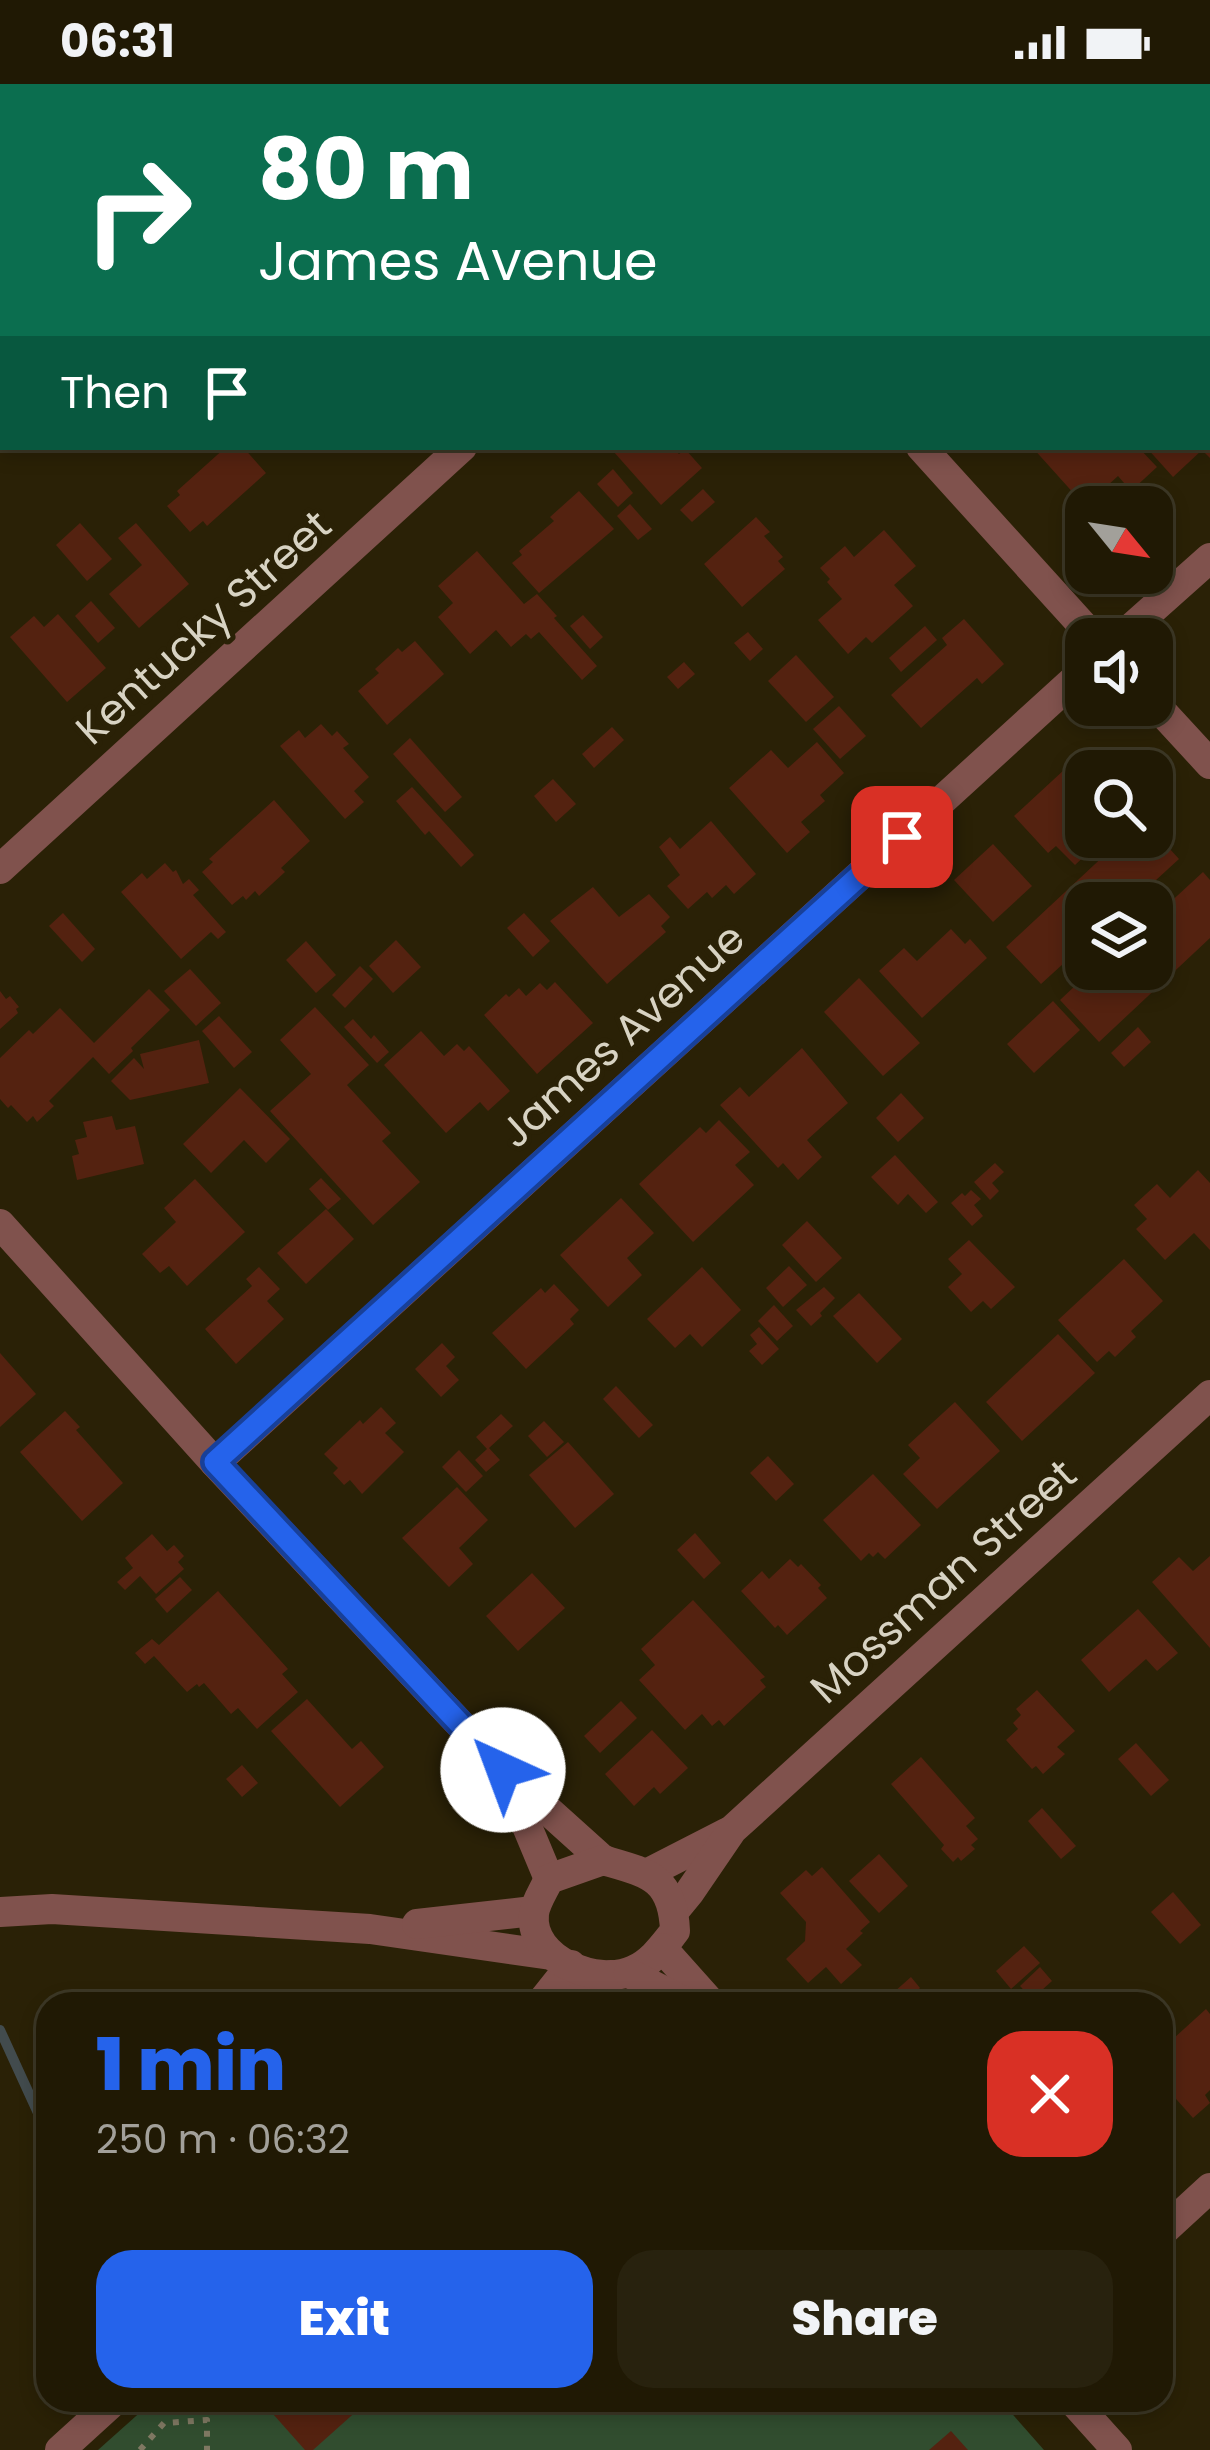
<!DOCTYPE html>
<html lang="en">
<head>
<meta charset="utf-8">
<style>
	body { margin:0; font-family:Poppins,sans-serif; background:#28220e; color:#f1f3f6; height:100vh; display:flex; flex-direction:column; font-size:45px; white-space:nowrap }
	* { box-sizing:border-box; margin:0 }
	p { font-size:39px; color:#a2a09a }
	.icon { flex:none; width:66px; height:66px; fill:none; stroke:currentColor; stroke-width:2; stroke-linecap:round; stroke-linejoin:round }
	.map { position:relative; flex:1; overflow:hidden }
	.sheet { position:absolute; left:36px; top:1908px; width:1137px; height:420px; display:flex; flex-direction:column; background:#201904; border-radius:36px; box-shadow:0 6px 18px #0003,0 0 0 3px #3d3826 }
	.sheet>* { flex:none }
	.hud { position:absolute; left:0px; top:0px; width:1212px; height:366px; box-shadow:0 6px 18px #0003,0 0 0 3px #3d3826; background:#0b6e4f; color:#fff; overflow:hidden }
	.needle { width:78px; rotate:120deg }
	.buttons { position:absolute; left:1065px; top:402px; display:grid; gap:24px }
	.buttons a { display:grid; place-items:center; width:108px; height:108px; border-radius:24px; background:#201904; box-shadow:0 6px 18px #0003,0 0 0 3px #3d3826; font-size:60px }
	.pin { position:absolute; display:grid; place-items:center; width:102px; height:102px; color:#fff; margin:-51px; border-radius:24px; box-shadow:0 6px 18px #0006 }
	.me { position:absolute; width:132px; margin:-66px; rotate:317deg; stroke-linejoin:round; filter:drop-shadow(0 0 9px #0008) }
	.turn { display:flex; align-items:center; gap:42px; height:252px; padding:0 60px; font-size:54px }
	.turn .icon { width:156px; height:156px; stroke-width:2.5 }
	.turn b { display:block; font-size:84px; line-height:102px }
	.then { display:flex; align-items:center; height:114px; padding:0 60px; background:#0003; gap:24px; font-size:45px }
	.round { display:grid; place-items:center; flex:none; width:126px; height:126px; border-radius:36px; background:#28220e }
	.head { display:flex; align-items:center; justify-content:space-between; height:204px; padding:0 60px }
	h1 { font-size:72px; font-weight:800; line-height:90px; color:#2563eb }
	.primary-button { display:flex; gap:24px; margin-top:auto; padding:24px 60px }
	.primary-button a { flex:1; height:138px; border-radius:36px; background:#2563eb; color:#fff; font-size:48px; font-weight:800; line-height:138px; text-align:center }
	.primary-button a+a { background:#28220e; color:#f1f3f6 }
	.status { display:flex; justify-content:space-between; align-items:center; height:84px; padding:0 60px; background:#201904; direction:ltr }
	.status svg { height:33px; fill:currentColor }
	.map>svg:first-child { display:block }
	.green { fill:#314d2f }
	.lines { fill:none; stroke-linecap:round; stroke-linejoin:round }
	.stream { stroke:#424b4d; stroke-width:10 }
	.building { fill:#542210 }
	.path { stroke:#7f7862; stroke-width:6; stroke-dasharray:6 9; stroke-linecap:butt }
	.minor { stroke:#80524d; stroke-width:30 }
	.tertiary { stroke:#80524d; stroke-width:30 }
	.route-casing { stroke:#184099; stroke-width:30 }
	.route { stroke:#2563eb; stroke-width:21 }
	.labels { text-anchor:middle; stroke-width:10; stroke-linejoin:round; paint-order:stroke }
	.street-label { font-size:42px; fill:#d8d3c3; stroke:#2a2106 }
</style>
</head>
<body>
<div class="status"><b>06:31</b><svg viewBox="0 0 49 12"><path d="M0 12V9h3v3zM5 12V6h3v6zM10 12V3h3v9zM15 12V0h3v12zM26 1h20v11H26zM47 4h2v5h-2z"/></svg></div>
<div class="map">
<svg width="1210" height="2366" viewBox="0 0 1210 2366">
	<rect width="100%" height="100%" fill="#2a2106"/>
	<!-- green -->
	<polygon class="green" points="154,2316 1000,2316 1044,2366 98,2366"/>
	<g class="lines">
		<!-- stream -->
		<polyline class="stream" points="0,1946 48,2051"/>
	</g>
	<!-- building -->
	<g class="building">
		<polygon points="226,363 243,363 266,389 207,442 203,437 190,448 167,422 180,411 177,407"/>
		<polygon points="617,363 672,363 679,370 685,365 702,384 661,421 613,367"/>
		<polygon points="1032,363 1138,363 1157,383 1131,407 1118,392 1085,422"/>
		<polygon points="1146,363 1210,363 1210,374 1202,366 1173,393"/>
		<polygon points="613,385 633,409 618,423 597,400"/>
		<polygon points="703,405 715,418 692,438 680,426"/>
		<polygon points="579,407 614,445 539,509 512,479 522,471 519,467 554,437 550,433"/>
		<polygon points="630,420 652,445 638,456 617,432"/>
		<polygon points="756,433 770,448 764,452 783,473 778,477 785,485 742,523 704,480"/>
		<polygon points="80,439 112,475 87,497 56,461"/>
		<polygon points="136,439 189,500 139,544 109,510 142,481 118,454"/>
		<polygon points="884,446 916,482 894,501 913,522 872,559 866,553 848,570 818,536 842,515 827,498 830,495 820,484 845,462 854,473"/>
		<polygon points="477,467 524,520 537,510 557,532 554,534 597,582 582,596 539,548 531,555 526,550 511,563 496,546 470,570 438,533 453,519 438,502"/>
		<polygon points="91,517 115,544 98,559 75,532"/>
		<polygon points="58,530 106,584 67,618 10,553 34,532 44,543"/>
		<polygon points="583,531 603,553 590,565 570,542"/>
		<polygon points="964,535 1004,580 982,600 977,594 921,644 891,611 947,561 942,554"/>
		<polygon points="925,542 937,556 901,588 889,574"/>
		<polygon points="748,548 763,565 750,577 734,559"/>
		<polygon points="415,557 444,590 387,641 358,607 379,589 375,585 398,564 402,568"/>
		<polygon points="796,571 834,613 806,638 768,597"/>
		<polygon points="684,578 695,590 678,605 667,593"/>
		<polygon points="839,622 866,652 840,675 813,645"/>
		<polygon points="321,640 332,652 337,647 349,660 343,664 369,693 354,707 364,718 345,735 280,662 299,646 305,654"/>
		<polygon points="612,643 624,656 594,684 582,670"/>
		<polygon points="410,654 462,713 445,728 393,670"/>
		<polygon points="817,658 844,689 820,711 825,717 801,738 810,748 787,769 729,704 771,666 788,684"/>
		<polygon points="1078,673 1090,687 1086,687 1086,753 1105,753 1075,781 1056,762 1048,769 1014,732"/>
		<polygon points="553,695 576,720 556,738 534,712"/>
		<polygon points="412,703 474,771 461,783 429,747 425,751 396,717"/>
		<polygon points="274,716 310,757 281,784 285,788 259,812 255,807 246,816 243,812 232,821 202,788 213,778 209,775"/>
		<polygon points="1152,735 1165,749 1160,754 1179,775 1131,819 1120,810 1110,819 1086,819 1086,859 1041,900 1006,863 1124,753 1152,753"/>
		<polygon points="711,737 756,790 734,810 726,801 712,814 707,808 688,825 667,802 680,791 659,763 670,753 680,765"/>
		<polygon points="993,760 1032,802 993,838 954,796"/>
		<polygon points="165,779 173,788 176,786 183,800 189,795 199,806 193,811 226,848 218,855 211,848 181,875 121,808 142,789 147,795"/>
		<polygon points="1203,788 1210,796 1210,854 1099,958 1060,916 1093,885 1152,885 1154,849 1152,835"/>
		<polygon points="593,803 619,833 649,810 670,833 661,842 666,848 607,900 550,837"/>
		<polygon points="63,829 95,865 82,878 49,842"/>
		<polygon points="524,829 550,857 533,873 507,844"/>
		<polygon points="951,845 965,860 970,855 987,874 922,934 879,887 904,864 917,877"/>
		<polygon points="396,856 421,883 393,909 369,882"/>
		<polygon points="306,857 336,891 316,909 286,876"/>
		<polygon points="360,882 373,895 345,924 332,911"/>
		<polygon points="190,885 221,919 196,942 164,907"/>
		<polygon points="859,894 920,959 883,992 824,928"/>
		<polygon points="555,898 593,939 537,990 484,931 506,910 509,913 519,904 526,912 540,899 547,906"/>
		<polygon points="149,905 170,926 131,964 133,967 109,990 93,973 49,1017 54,1022 37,1038 33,1032 27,1038 11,1021 8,1024 0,1015 0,974 29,946 33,950 60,924 94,959"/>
		<polygon points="0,907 6,915 10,912 19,923 16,925 18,929 0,945"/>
		<polygon points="1053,917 1080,946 1034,989 1007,960"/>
		<polygon points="315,923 369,981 347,1001 391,1049 382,1057 420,1098 373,1141 270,1027 311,990 280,956"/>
		<polygon points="219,932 252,968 234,984 202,947"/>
		<polygon points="353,935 371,955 374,951 389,968 377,979 344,943"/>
		<polygon points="1138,943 1151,958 1124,983 1111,969"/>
		<polygon points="421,947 444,972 457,960 464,967 469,962 510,1007 488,1027 480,1018 446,1049 384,981"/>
		<polygon points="199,956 209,999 130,1016 111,997 134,974 144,985 140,970"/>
		<polygon points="802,964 848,1019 807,1056 822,1073 798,1096 783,1079 778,1084 720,1021 740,1003 749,1013"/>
		<polygon points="240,1004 290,1055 266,1079 244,1056 211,1089 183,1060"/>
		<polygon points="901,1009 924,1034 898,1058 876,1034"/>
		<polygon points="112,1032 116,1046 135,1042 144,1080 77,1096 72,1072 79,1070 75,1056 87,1053 83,1038"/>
		<polygon points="719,1036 750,1068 735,1081 754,1101 693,1158 639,1100 700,1043 706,1049"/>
		<polygon points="895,1071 938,1118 926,1129 908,1110 898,1121 871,1093"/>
		<polygon points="995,1079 1004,1088 992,1099 999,1107 990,1116 974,1098"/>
		<polygon points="1198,1086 1210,1099 1210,1166 1194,1149 1165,1176 1136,1145 1147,1135 1134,1121 1157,1100 1170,1114"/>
		<polygon points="321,1094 341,1115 328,1126 309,1105"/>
		<polygon points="195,1095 245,1148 187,1202 169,1182 160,1189 142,1170 176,1138 164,1124"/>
		<polygon points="971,1106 981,1115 974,1121 983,1132 972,1142 951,1119 962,1109 965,1112"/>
		<polygon points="621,1114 654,1149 627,1174 642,1191 608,1223 560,1171"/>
		<polygon points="326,1125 354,1155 306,1200 277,1169"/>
		<polygon points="807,1137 842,1174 816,1198 782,1161"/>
		<polygon points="969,1156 1015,1203 991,1225 983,1217 971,1228 948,1203 962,1190 948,1175"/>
		<polygon points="1124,1175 1163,1217 1131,1247 1136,1253 1115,1273 1109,1267 1097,1278 1058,1236"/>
		<polygon points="789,1182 807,1201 783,1223 766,1204"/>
		<polygon points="259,1183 280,1205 267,1217 284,1235 236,1280 205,1245 252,1202 246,1195"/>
		<polygon points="702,1183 741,1226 702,1263 690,1250 675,1264 647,1235"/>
		<polygon points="554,1200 579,1226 570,1235 574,1240 526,1285 492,1249 541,1204 545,1209"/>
		<polygon points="824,1203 835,1214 820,1229 822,1232 811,1242 796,1226"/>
		<polygon points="859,1209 902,1255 877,1279 833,1232"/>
		<polygon points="774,1221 793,1242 777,1257 758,1237"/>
		<polygon points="759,1243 779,1265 762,1281 749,1267 757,1260 750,1251"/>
		<polygon points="1058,1250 1095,1289 1022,1357 986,1318"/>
		<polygon points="442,1259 455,1273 446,1282 459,1296 441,1313 415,1285"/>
		<polygon points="0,1269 36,1310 0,1343"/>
		<polygon points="616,1302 653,1341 639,1354 603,1315"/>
		<polygon points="955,1318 1000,1367 937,1425 903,1390 920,1374 908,1361"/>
		<polygon points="381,1323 396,1339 385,1349 404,1368 362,1410 350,1396 344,1401 333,1389 338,1384 324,1370 360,1336 363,1340"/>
		<polygon points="65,1327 80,1343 76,1346 123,1399 82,1437 20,1368"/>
		<polygon points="501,1330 513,1342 489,1364 500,1376 486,1388 475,1376 487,1365 476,1353"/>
		<polygon points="544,1337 564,1358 547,1373 528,1352"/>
		<polygon points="568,1358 614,1410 575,1444 529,1391"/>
		<polygon points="459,1366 483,1392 466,1408 442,1383"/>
		<polygon points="768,1372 794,1400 776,1417 750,1389"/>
		<polygon points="873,1390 921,1441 885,1475 878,1468 873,1473 869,1469 861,1477 823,1436"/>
		<polygon points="457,1403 488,1436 459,1464 473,1480 449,1503 402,1454"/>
		<polygon points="695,1449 721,1479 704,1495 677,1466"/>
		<polygon points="152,1450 167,1467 174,1461 184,1472 178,1478 184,1485 156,1510 140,1492 125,1506 117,1498 133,1484 125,1474"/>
		<polygon points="1210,1472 1210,1564 1152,1498 1179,1473 1193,1487"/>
		<polygon points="790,1475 798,1483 801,1480 821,1501 818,1504 827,1514 787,1551 778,1541 775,1544 741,1507 762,1487 769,1495"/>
		<polygon points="532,1489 565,1524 518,1567 486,1532"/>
		<polygon points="180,1493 192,1506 167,1529 155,1515"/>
		<polygon points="218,1507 288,1585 282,1590 298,1608 257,1645 238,1624 231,1630 204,1599 199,1603 197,1600 187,1608 154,1572 145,1580 135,1569 152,1555 159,1561"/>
		<polygon points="693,1516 765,1593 760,1596 766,1603 724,1642 719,1636 712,1642 702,1630 685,1646 639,1596 655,1581 641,1565"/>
		<polygon points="1138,1525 1178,1569 1157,1587 1146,1575 1109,1608 1081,1576"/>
		<polygon points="1037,1606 1075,1647 1057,1663 1065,1670 1043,1690 1036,1682 1032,1685 1006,1656 1018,1645 1013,1639 1021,1631 1016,1625"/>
		<polygon points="307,1615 352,1665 361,1657 384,1683 340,1723 271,1647"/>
		<polygon points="621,1617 637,1634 600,1669 584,1652"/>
		<polygon points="652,1646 688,1684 660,1710 654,1703 634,1722 605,1690"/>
		<polygon points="1136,1659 1169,1696 1151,1712 1118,1675"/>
		<polygon points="921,1673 975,1734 966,1742 978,1755 971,1761 975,1765 961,1777 958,1773 953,1778 941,1765 944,1761 891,1700"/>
		<polygon points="242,1681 258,1699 242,1713 226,1695"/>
		<polygon points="1042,1724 1076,1762 1061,1775 1028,1737"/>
		<polygon points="879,1770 908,1802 879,1829 849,1797"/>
		<polygon points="822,1783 870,1838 860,1847 863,1849 846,1865 862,1881 841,1900 826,1883 808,1899 786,1875 805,1857 806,1838 780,1809 806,1786 812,1792"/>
		<polygon points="1173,1808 1201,1841 1180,1860 1151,1828"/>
		<polygon points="1024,1862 1040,1879 1011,1905 996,1887"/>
		<polygon points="1040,1883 1052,1897 1032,1915 1020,1902"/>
		<polygon points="911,1893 920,1904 905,1918 907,1920 871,1920 880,1911 885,1916"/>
		<polygon points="1206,1925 1210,1930 1210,2006 1205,2011 1210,2019 1193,2034 1161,1998 1161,1991 1175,1978 1163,1964"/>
		<polygon points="289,2316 369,2316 313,2366 305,2366 273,2330"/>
		<polygon points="951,2347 968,2366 929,2366"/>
	</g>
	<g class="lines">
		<!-- path -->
		<polyline class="path" points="140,2366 164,2339 207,2336 207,2366"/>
		<!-- minor -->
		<g class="minor">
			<polyline points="591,0 593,3"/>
			<polyline points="921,363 1095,555"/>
			<polyline points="1119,555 1210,474"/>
			<polyline points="1152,617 1210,680"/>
			<polyline points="0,1140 215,1379 503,1686 603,1776"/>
			<polyline points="215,1379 1086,585"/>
			<polyline points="508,1697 549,1795"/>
			<polyline points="648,1789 728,1748"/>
			<polyline points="675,1826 689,1809 732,1746 1210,1311"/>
			<polyline points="0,1828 52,1825 370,1845 551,1871"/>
			<polyline points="417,1840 533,1827"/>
			<polyline points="540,1920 571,1881"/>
			<polyline points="569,1920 611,1891"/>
			<polyline points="1161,2149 1210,2104"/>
			<polyline points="60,2366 115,2316"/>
		</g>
		<!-- tertiary -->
		<g class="tertiary">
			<polyline points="858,3 861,0"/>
			<polyline points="0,785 462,363"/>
			<path d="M603 1776C648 1789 673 1793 675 1847 663 1862 652 1878 634 1886 599 1903 529 1876 534 1830 535 1819 544 1806 549 1795Z"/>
			<polyline points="662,1864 712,1920"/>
			<polyline points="629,1889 689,1920"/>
			<polyline points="1072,2316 1117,2366"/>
		</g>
	</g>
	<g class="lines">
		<!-- route casing -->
		<g class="route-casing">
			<polyline id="route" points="503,1686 215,1378 902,753"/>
		</g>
		<!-- route -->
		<use href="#route" class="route"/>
	</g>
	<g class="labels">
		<!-- street labels -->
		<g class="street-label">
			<text transform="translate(203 543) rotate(-42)" y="15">Kentucky Street</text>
			<text transform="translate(622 951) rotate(-42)" y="15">James Avenue</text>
			<text transform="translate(943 1497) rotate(-42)" y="15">Mossman Street</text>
		</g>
	</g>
</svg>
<div class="buttons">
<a><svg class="needle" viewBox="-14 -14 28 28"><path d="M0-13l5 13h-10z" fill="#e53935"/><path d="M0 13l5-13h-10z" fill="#a2a09a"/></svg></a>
<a><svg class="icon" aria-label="sound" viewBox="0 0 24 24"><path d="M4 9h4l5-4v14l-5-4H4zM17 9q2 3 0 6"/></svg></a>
<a><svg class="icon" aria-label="search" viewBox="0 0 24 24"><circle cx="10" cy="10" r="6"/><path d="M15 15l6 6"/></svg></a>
<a><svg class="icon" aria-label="layers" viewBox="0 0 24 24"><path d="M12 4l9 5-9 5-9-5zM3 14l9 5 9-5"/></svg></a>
</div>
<div class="pin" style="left:902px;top:753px;background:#d93025"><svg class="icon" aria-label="arrive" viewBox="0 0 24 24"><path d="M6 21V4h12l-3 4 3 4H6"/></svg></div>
<svg class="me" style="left:503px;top:1686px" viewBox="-20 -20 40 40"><circle r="19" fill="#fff"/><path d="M0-13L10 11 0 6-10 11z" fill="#2563eb"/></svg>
<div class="hud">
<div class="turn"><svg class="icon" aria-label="right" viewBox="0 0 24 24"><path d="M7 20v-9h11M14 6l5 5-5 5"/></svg><div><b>80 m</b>James Avenue</div></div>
<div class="then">Then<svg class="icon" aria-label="arrive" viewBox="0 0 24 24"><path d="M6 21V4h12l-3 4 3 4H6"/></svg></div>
</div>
<section class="sheet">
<div class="head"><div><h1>1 min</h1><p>250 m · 06:32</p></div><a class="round" style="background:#d93025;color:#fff"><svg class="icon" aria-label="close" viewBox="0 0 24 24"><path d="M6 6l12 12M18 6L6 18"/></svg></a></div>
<div class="primary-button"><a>Exit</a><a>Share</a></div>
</section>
</div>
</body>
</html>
